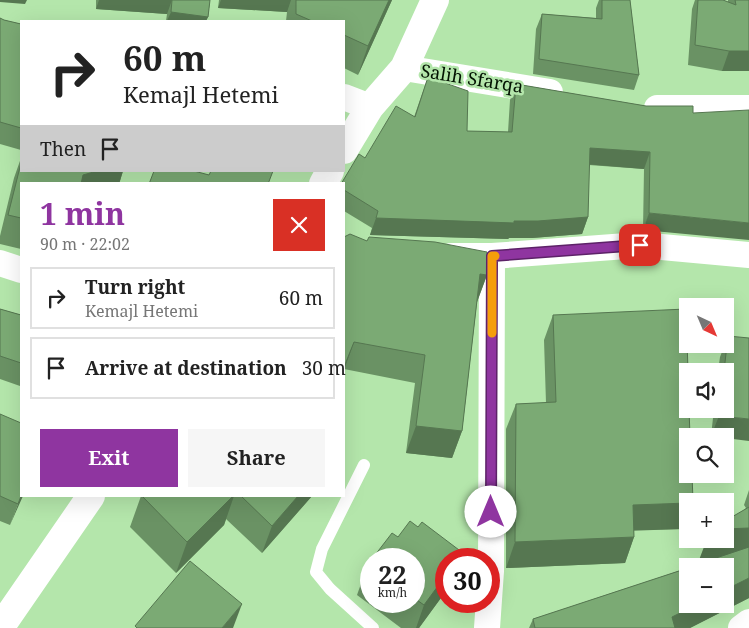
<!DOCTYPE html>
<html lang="en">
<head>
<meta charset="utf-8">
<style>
	body { margin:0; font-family:"Noto Serif",serif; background:#f6f6f6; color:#222; height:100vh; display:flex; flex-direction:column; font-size:19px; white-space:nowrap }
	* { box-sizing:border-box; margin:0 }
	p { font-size:16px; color:#767676 }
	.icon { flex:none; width:28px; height:28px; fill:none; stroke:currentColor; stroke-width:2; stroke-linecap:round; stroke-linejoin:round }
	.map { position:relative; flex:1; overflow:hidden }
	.panel { position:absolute; left:20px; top:182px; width:325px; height:315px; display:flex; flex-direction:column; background:#fff; border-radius:0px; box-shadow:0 5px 20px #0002 }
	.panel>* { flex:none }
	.top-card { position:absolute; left:20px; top:20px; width:325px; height:152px; border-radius:0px; box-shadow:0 5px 20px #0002; background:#fff; color:#222; overflow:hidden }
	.needle { width:32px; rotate:136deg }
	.controls { position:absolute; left:679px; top:298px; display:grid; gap:10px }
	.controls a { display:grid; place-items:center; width:55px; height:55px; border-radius:0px; background:#fff; box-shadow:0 5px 20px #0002; font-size:25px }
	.speed { position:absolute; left:360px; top:548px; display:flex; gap:10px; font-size:25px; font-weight:700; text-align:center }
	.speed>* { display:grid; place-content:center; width:65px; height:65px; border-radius:50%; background:#fff; box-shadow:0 5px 20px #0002; line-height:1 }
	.speed small { font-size:12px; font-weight:400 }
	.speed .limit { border:8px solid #d22; background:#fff; color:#111 }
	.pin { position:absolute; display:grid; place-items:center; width:42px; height:42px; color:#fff; margin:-21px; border-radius:10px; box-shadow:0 2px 8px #0006 }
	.me { position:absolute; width:55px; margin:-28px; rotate:0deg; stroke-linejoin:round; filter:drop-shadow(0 0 4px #0008) }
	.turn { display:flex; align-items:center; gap:18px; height:105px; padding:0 20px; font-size:22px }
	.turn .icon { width:65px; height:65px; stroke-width:2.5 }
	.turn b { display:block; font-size:35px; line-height:42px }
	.then { display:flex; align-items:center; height:48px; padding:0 20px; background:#0003; gap:10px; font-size:19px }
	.round { display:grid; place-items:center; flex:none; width:52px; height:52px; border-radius:0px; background:#f6f6f6 }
	.summary { display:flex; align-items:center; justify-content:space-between; height:85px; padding:0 20px }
	h1 { font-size:30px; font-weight:700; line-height:38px; color:#8f35a0 }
	.primary-button { display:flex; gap:10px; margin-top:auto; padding:10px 20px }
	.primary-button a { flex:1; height:58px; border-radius:0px; background:#8f35a0; color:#fff; font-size:20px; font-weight:700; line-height:58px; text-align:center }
	.primary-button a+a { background:#f6f6f6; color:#222 }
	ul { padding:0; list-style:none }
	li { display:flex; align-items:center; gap:15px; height:62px; margin:0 10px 8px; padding:0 10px; border:2px solid #e0e0e0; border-radius:0px }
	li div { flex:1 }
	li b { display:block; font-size:19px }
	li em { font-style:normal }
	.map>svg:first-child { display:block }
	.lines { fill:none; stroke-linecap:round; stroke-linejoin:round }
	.lane { stroke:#fff; stroke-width:12 }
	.street { stroke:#fff; stroke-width:26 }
	.primary { stroke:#fff; stroke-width:28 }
	.wall { fill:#6a9264 }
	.shaded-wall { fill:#567751 }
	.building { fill:#7baa74; stroke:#567751 }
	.route-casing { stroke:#5d2268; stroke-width:12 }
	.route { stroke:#8f35a0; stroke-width:9 }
	.slow { stroke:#f59e0b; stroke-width:9 }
	.labels { text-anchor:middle; stroke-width:5; stroke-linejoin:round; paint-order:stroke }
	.street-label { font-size:18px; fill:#031302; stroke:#b4e6ab }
</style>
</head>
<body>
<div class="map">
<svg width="749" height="628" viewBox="0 0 749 628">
	<rect width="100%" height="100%" fill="#b4e6ab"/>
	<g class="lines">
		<!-- lane -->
		<polyline class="lane" points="364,465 322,549 316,572 330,589 373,628"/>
		<!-- street -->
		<g class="street">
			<polyline points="404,68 550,92"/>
			<polyline points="344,97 370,107"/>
			<polyline points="657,108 749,108"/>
			<polyline points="451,256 492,256 640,245 749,255"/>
			<polyline points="0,263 21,270"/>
			<polyline points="487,628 491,571 492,256"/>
			<polyline points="741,628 749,622"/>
		</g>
		<!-- primary -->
		<g class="primary">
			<polyline points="344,150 370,107 404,68 435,0"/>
			<polyline points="323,184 330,171"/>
			<polyline points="0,628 91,496"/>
		</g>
	</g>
	<!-- wall -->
	<g class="wall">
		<polygon points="96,0 210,0 208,17 206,21 166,21 167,14 96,9"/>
		<polygon points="219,0 392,0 358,75 344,68 344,21 286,21 287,12 218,8"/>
		<polygon points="599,0 630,0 639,75 634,90 533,74 536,29 542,14 596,18 596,8"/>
		<polygon points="695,0 723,0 728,2 728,0 749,0 749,71 722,71 688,65 692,9"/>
		<polygon points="0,18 4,20 21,24 21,150 0,144"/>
		<polygon points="428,77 467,131 508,132 510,100 516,84 646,106 693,106 643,230 644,169 589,165 588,217 582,234 532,238 509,238 508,239 370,235 372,228 344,211 344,184 365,158 414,117"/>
		<polygon points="21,158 21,171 123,171 119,184 21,184 21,249 0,244 0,236 14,178"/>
		<polygon points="344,237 367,241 487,275 477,302 462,431 452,458 406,453 415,383 344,369 344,370"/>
		<polygon points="0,309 21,315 21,384 20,386 0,379"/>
		<polygon points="553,315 688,501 688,517 683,529 634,530 634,537 625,563 506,568 506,429 516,404 546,403 544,340"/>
		<polygon points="728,336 725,436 711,436 714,409 725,409 725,371 718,371 720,357"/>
		<polygon points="0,414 21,496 10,525 0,521"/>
		<polygon points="749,490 749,598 690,628 529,628 533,619 712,560 699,560 746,508 744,505"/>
		<polygon points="141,496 312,496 262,553 226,519 224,525 176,573 130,527"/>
		<polygon points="418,527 463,553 461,559 446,559 446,591 419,628 401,628 357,595 368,564 371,560 371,601 414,601 414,559 398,537"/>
	</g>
	<!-- shaded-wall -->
	<g class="shaded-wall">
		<polygon points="0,0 27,0 25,4 0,2"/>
		<polygon points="99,0 172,0 167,14 96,9"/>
		<polygon points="221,0 291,0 287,12 218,8"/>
		<polygon points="389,0 392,0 358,75 368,46"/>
		<polygon points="171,12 208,17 206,21 167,21"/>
		<polygon points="729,51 749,51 749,71 722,71"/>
		<polygon points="590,148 650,152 644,169 584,164"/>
		<polygon points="97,171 123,171 119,184 80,184 83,175"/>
		<polygon points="649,213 749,223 749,240 643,230"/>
		<polygon points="588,217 582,234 532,238 509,238 508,239 370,235 376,218 514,221"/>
		<polygon points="480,274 487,275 477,302"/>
		<polygon points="354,342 344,370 344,367"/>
		<polygon points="719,416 749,419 749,441 725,438 725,436 711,436"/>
		<polygon points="416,426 462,431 452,458 406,453"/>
		<polygon points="21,496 23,496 10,525 18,504"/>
		<polygon points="233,496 234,496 224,525 176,573 187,542"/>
		<polygon points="298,496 312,496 262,553 272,526"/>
		<polygon points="688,503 688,517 683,529 624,531 633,505"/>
		<polygon points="749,528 749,558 699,560 707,539 725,539 725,529"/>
		<polygon points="634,537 625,563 506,568 515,542"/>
		<polygon points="446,575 446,591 419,628 416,628 424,605"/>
		<polygon points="749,578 749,598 690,628 668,628 672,617 698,604 725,604 725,590"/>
		<polygon points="242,604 233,628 222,628"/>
	</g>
	<!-- building -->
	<g class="building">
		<polygon points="172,0 210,0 208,17 171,12"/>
		<polygon points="296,0 389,0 368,46 344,35 344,21 312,21 296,14"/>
		<polygon points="602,0 630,0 639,75 539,59 542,14 602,19"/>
		<polygon points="698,0 723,0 736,5 735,0 749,0 749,51 729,51 695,45"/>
		<polygon points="0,18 4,20 21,24 21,128 0,122"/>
		<polygon points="428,77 468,91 467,131 512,132 516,84 646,106 693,106 693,113 749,110 749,223 649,213 650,152 590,148 588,217 538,221 514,221 514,223 376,218 378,211 344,190 344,184 341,184 359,154 365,158 396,106 415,117"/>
		<polygon points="21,163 21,171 97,171 83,175 81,184 21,184 21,218 8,215"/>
		<polygon points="154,171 194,171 209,175 211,171 273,171 268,184 149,184"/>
		<polygon points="350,234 367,241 369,237 435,242 487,252 487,275 480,274 462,431 416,426 425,355 354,342 344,367 344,237"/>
		<polygon points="0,309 21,315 21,363 0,356"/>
		<polygon points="686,309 688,371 688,409 689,409 690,436 688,436 688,474 692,474 693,501 688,501 688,503 633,505 634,537 515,542 516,404 556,402 553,315"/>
		<polygon points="728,336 749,338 749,419 719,416 719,409 725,409 725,371 724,371"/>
		<polygon points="0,414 21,423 21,496 18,504 0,496"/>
		<polygon points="142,496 233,496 187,542"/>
		<polygon points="241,496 298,496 272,526"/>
		<polygon points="749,507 749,528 725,529 725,521"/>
		<polygon points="410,521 418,527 422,522 463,553 459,559 446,559 446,575 424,605 414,598 414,559 372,559 392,533 398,537"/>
		<polygon points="749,547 749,578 725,590 725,566 692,566"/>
		<polygon points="371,560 371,566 368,564"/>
		<polygon points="190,561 242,604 222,628 137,628 135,626"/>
		<polygon points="688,568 688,604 698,604 672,617 675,628 535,628 533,619"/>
	</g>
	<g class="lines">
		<!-- route casing -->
		<g class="route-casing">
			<polyline id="route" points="491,512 492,256 640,245"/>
		</g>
		<!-- route -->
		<use href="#route" class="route"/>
		<!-- slow -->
		<polyline class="slow" points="492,333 492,256 495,256"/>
	</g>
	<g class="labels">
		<!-- street labels -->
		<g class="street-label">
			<text transform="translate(472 79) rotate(9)" y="6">Salih Sfarqa</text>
		</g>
	</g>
</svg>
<div class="controls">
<a><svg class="needle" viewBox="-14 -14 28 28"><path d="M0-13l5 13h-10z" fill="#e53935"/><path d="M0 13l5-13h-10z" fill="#767676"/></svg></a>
<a><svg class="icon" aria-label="sound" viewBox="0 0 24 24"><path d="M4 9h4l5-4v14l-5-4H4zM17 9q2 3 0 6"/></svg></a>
<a><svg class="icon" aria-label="search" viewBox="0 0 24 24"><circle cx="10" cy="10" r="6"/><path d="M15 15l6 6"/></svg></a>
<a>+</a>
<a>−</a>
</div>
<div class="speed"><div>22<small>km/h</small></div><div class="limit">30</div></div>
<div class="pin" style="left:640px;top:245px;background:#d93025"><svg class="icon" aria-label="arrive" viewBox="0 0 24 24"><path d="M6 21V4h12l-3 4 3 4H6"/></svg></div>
<svg class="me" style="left:491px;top:512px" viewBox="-20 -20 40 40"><circle r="19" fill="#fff"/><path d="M0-13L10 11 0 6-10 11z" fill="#8f35a0"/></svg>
<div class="top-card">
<div class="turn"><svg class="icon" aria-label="right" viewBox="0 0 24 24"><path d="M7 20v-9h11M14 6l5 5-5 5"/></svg><div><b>60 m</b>Kemajl Hetemi</div></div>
<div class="then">Then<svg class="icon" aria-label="arrive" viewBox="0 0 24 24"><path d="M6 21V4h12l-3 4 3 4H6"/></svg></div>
</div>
<section class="panel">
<div class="summary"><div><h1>1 min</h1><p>90 m · 22:02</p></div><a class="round" style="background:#d93025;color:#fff"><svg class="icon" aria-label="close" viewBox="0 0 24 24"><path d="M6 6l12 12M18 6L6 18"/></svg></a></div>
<ul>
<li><svg class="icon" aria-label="right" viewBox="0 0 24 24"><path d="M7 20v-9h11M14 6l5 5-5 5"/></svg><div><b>Turn right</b><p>Kemajl Hetemi</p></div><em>60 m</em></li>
<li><svg class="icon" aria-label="arrive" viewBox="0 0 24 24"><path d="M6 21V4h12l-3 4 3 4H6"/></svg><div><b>Arrive at destination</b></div><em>30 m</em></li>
</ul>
<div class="primary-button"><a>Exit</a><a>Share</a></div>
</section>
</div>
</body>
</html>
